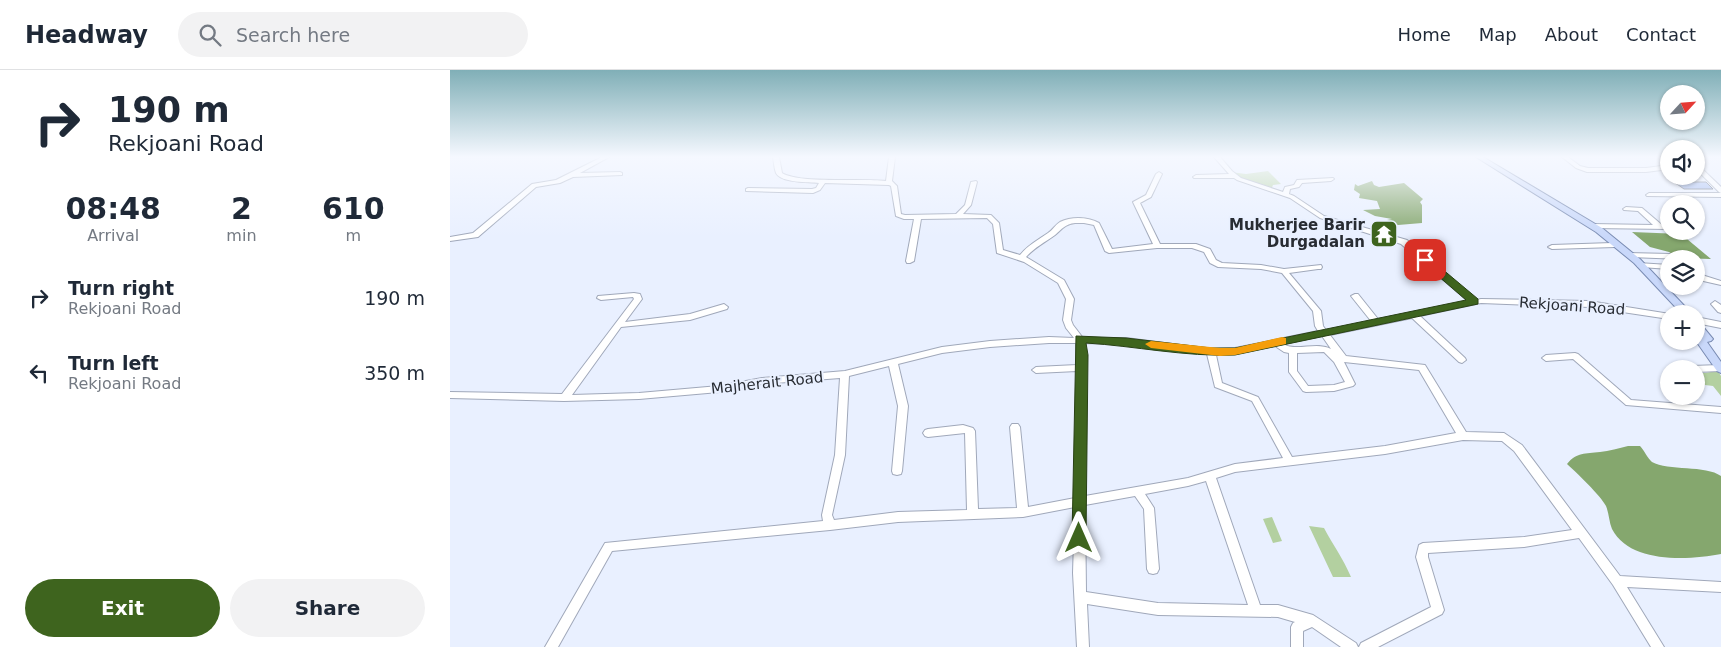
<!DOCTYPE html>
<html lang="en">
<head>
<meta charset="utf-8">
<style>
	body { margin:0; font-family:"DejaVu Sans",sans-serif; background:#f2f2f3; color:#1f2937; height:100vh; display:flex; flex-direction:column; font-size:19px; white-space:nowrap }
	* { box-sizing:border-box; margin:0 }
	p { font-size:16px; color:#747a83 }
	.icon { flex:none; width:28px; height:28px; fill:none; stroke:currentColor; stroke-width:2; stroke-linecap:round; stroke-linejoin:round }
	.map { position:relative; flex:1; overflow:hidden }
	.side { display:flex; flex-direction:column; background:#fff; width:450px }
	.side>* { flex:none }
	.banner { background:#fff; color:#1f2937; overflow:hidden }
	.needle { width:32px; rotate:64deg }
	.tools { position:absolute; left:1210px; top:15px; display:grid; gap:10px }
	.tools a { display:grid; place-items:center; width:45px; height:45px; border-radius:50%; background:#fff; box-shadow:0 1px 4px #0004; font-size:25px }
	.pin { position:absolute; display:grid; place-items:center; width:42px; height:42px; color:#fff; margin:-21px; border-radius:10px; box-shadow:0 2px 8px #0006 }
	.me { position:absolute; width:55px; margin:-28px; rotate:0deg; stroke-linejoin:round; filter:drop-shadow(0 0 4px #0008) }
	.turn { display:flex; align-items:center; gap:18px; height:105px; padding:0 25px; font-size:22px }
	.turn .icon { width:65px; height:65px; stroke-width:2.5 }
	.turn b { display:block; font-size:35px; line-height:42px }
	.eta { display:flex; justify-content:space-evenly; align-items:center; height:85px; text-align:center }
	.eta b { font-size:30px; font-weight:700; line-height:35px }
	.cta { display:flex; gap:10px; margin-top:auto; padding:10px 25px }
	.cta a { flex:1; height:58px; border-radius:30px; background:#3e641e; color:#fff; font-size:20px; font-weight:700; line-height:58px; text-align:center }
	.cta a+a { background:#f2f2f3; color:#1f2937 }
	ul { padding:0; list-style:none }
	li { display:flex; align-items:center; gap:15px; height:75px; padding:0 25px }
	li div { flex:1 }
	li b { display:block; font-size:19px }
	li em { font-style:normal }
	header { display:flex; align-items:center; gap:30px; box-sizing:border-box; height:70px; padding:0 25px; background:#fff; border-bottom:1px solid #e0e1e3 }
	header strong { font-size:24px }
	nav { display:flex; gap:28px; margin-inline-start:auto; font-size:18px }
	.search { width:350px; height:45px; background:#f2f2f3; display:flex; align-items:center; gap:12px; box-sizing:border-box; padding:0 18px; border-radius:28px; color:#747a83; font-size:19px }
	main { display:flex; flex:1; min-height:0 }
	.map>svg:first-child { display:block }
	.green { fill:#b3d0a0 }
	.water { fill:#85a76e }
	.building { fill:#9eb7f2; stroke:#656d7d }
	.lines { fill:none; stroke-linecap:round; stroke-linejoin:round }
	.minor-casing { stroke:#a0a8ba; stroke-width:2 }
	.major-casing { stroke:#798bb2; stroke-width:2 }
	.minor { fill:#fff; fill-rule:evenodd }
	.major { fill:#c9d8fa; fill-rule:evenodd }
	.route { fill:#3e641e; stroke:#284114 }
	.slow { fill:#f59e0b }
	.labels { text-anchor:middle; stroke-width:4; stroke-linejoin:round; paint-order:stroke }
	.poi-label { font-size:15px; font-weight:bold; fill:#282c33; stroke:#e9f0ff; text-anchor:end }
	.street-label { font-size:15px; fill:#282c33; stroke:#e9f0ff }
</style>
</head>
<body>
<header>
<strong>Headway</strong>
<div class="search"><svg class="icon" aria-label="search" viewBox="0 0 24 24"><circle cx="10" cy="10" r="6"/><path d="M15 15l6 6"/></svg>Search here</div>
<nav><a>Home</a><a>Map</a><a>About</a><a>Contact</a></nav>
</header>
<main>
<section class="side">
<div class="banner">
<div class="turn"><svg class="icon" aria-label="right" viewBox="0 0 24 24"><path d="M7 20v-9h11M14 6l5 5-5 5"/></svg><div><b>190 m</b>Rekjoani Road</div></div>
</div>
<div class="eta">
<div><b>08:48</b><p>Arrival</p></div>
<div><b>2</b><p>min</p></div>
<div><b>610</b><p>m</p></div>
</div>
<ul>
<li><svg class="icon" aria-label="right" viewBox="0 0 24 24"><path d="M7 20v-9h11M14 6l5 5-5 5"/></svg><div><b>Turn right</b><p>Rekjoani Road</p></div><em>190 m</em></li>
<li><svg class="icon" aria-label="left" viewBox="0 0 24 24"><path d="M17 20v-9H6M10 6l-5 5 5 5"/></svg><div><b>Turn left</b><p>Rekjoani Road</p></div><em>350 m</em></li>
</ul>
<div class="cta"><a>Exit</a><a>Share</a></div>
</section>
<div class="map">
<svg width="1271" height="577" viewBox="0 0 1271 577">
	<rect width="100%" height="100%" fill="#e9f0ff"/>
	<!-- green -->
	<g class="green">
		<polygon points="818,101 831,114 823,115 821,120 789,109 780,102 796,104"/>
		<polygon points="1268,301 1271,306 1271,326 1263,316 1255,315 1247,304"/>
		<polygon points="822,447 832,471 823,473 813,449"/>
		<path d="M859 456 874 458C883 475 893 488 901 507H883Z"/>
	</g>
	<!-- water -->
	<g class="water">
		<polygon points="922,111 924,115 929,117 954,113 973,129 970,132 972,135 972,153 948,155 937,150 942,149 925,146 913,140 930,139 927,131 909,128 910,124 904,120 905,114 908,116"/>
		<polygon points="1182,162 1231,164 1261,189 1228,188 1219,182 1200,177"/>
		<path d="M1178 376H1190C1194 380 1198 389 1202 392 1218 401 1256 395 1271 406V484C1239 490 1180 494 1162 459 1159 452 1159 443 1156 436 1151 426 1126 402 1117 394 1127 382 1135 384 1150 382 1159 381 1169 378 1178 376Z"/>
	</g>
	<!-- building -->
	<polygon class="building" points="1224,112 1256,112 1263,119 1234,119"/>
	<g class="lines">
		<!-- minor casing -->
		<g class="minor-casing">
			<g id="minor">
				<polygon points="152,87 159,87 130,103 170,102 172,103 172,105 123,107 110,113 86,117 28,167 0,171 0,167 23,163 82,114 106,110"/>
				<path d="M323 87H329L332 103C350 114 412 108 436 111L439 87H445L442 111 447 116 451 144 455 145 506 144 515 135 521 112 526 111 527 112 521 135 513 144 541 145 549 153 553 180 570 185C578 175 588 170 598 163 603 160 605 155 610 152 622 146 638 147 649 153L662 179 703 174 683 132 696 125 706 104 709 102 712 104 701 127 690 133 710 174H746L760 179 766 190 772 193 811 195 834 199 871 195 872 197 871 199H868L839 203 871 241 873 256 876 260 921 251 901 226 905 224H908L928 249 1018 231 951 174 870 148 840 128 787 110 784 108H744L743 107 746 105 779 104 764 87H770L782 101 791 108 833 122 835 117 844 115 847 110 883 108 884 109 881 111 852 113 849 117 840 119 839 124 844 126 874 146 957 170 1026 230 1031 229 1139 231 1220 244H1219V249L1139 237 1031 233 970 246 1015 288 1016 290 1012 293 1009 292 962 248 880 265 896 286 975 295 1016 362 1054 363 1072 375 1170 506 1271 512V522L1177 517 1214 577H1201L1163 515 1129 468 1074 477 978 483V487L994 540 992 544 928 577H909L911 573 981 537 966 487 969 475 973 473 1074 467 1122 460 1064 381 1052 371 1013 370 935 384 785 402 766 408 810 535H828L863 545 906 573 908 577H891L862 557 853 561V577H841V557L843 553 845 552 828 547 708 545 637 534 639 577H627L623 503 625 437 573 447 448 452 380 460 162 481 108 577H95L155 473 373 451 372 445 385 385 390 308 312 314 269 322 189 329 114 331 0 328V322L112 324 184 229 183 227 151 230 147 228 148 226 184 223 190 224 192 229 175 252 240 244 274 234 278 237 277 239 240 250 171 257 122 325 189 323 269 316 312 308 395 301 492 277 540 271 599 267 624 268 616 258 613 250 616 229 608 213 574 192 547 183 543 154 537 148 471 149 464 191 460 193H457L456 191 464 149H454L446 146 441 116 439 115 375 113 370 120 363 123 296 121V119L298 118 362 119 366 118 369 113C359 112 331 113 326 103 324 98 324 92 323 87ZM625 153H634L644 155 655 181 659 183 707 178H742L754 182 760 193 768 197 811 199 832 203 863 241 865 256 868 261 785 278 761 279 676 268H633L623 255 621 250 624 229 614 210 576 187C585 177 594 173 605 165 612 159 615 154 625 153ZM872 266 881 279C866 271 847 282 833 274ZM599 273H626L627 295 586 297 582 300 586 303 627 301 625 428 578 437 570 357 568 354H562L560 357 567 438 528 439 525 361 523 358 513 355 478 359 475 360 473 363 475 366 478 367 515 363 517 440 448 442 384 450 382 445 395 385 399 306 439 296 448 336 442 401 443 404 447 405 451 404 452 401 458 336 448 294 492 283 540 277ZM635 273 676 274 757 284 765 317 802 331 833 388 785 394 738 408 635 426 636 285ZM825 276 834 282 839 283V302L853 321 856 322 884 321 903 316 905 314 894 292 969 300 1006 363 935 376 842 387 808 327 772 313 766 285 785 284ZM874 282 884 292 895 312 884 315 858 316 847 301V283ZM756 411 798 535 708 533 636 522 635 435 685 426 694 439 697 499 699 503 703 504 707 503 709 499 704 438 695 424 738 416Z"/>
				<polygon points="1112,87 1118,87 1130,96 1138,98 1196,98 1219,95 1219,99 1196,102 1137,102 1126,98"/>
				<polygon points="1246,93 1271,117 1271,123 1269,122 1246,99"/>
				<polygon points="1199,123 1271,123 1271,127 1197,126 1196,125"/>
				<polygon points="1176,137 1192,138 1212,155 1219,155 1219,159 1142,158 1139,156 1142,154 1203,155 1188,141 1174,140 1173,139"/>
				<polygon points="1162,173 1166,175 1165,177 1102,179 1098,177 1102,175"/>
				<polygon points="1177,183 1221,184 1232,189 1180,187 1177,187"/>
				<polygon points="1188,193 1219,195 1219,199 1191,197 1188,197 1187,195"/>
				<polygon points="1246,201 1255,206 1271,211 1271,215 1249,210 1246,207"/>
				<polygon points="1265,231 1271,235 1271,243 1268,242 1261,234"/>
				<polygon points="1246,247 1271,252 1271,258 1246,253"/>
				<polygon points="1125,283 1128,284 1181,330 1271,337 1271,343 1176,335 1123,289 1096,291 1092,288 1096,285"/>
				<polygon points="1270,295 1270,301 1246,302 1246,299 1238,299 1242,296"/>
			</g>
		</g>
		<!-- major casing -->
		<g class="major-casing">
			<g id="major">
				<polygon points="1026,87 1033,87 1152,158 1190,189 1242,244 1232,244 1184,193 1146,162"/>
				<polygon points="1246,251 1249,252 1263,269 1261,271 1257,272 1271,292 1271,303 1267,301 1246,271"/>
			</g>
		</g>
		<!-- minor -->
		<use href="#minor" class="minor"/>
		<!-- major -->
		<use href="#major" class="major"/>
	</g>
	<!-- sky -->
	<linearGradient id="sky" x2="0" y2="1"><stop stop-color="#80afb7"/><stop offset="0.52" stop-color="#f5f8ff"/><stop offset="1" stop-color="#f5f8ff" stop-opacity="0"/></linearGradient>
	<rect width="1271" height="167" fill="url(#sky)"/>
	<!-- route -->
	<path class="route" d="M972 188H979L1028 229V234L785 285C735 287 685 276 636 273L638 285 636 468 634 472 629 474 624 472 622 468 626 266 676 268 761 278H785L1016 230 972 192Z"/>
	<!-- slow -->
	<polygon class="slow" points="832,267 836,268 836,274 785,285 770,286 701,278 695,274 701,271 770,278 785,278"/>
	<!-- icons -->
	<defs>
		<g id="temple-square" transform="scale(1.4375)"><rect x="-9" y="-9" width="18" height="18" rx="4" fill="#3e641e" stroke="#e9f0ff"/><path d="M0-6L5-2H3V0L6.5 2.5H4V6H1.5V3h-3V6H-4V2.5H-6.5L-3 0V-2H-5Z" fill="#fff"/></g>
	</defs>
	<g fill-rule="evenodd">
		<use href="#temple-square" x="934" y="164"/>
	</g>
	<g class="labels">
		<!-- poi labels -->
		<g class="poi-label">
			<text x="915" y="160">Mukherjee Barir<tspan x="915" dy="17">Durgadalan</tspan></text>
		</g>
		<!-- street labels -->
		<g class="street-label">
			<text transform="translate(1122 236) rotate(4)" y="5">Rekjoani Road</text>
			<text transform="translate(317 313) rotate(-6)" y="5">Majherait Road</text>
		</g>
	</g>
</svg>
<div class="tools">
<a><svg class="needle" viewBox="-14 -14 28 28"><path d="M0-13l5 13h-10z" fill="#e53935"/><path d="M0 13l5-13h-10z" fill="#747a83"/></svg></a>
<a><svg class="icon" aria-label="sound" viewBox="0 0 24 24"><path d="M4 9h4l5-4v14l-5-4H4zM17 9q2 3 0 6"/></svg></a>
<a><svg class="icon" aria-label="search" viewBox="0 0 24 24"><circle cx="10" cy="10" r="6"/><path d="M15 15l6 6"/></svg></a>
<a><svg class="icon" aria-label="layers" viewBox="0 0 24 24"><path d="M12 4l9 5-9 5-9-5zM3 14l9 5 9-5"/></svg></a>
<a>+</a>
<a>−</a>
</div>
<div class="pin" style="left:975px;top:190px;background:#d93025"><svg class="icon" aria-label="arrive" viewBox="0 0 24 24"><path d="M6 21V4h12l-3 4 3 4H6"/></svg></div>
<svg class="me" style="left:629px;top:468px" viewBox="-20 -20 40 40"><path d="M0-17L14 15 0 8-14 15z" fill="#3e641e" stroke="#fff" stroke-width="4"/></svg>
</div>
</main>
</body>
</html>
